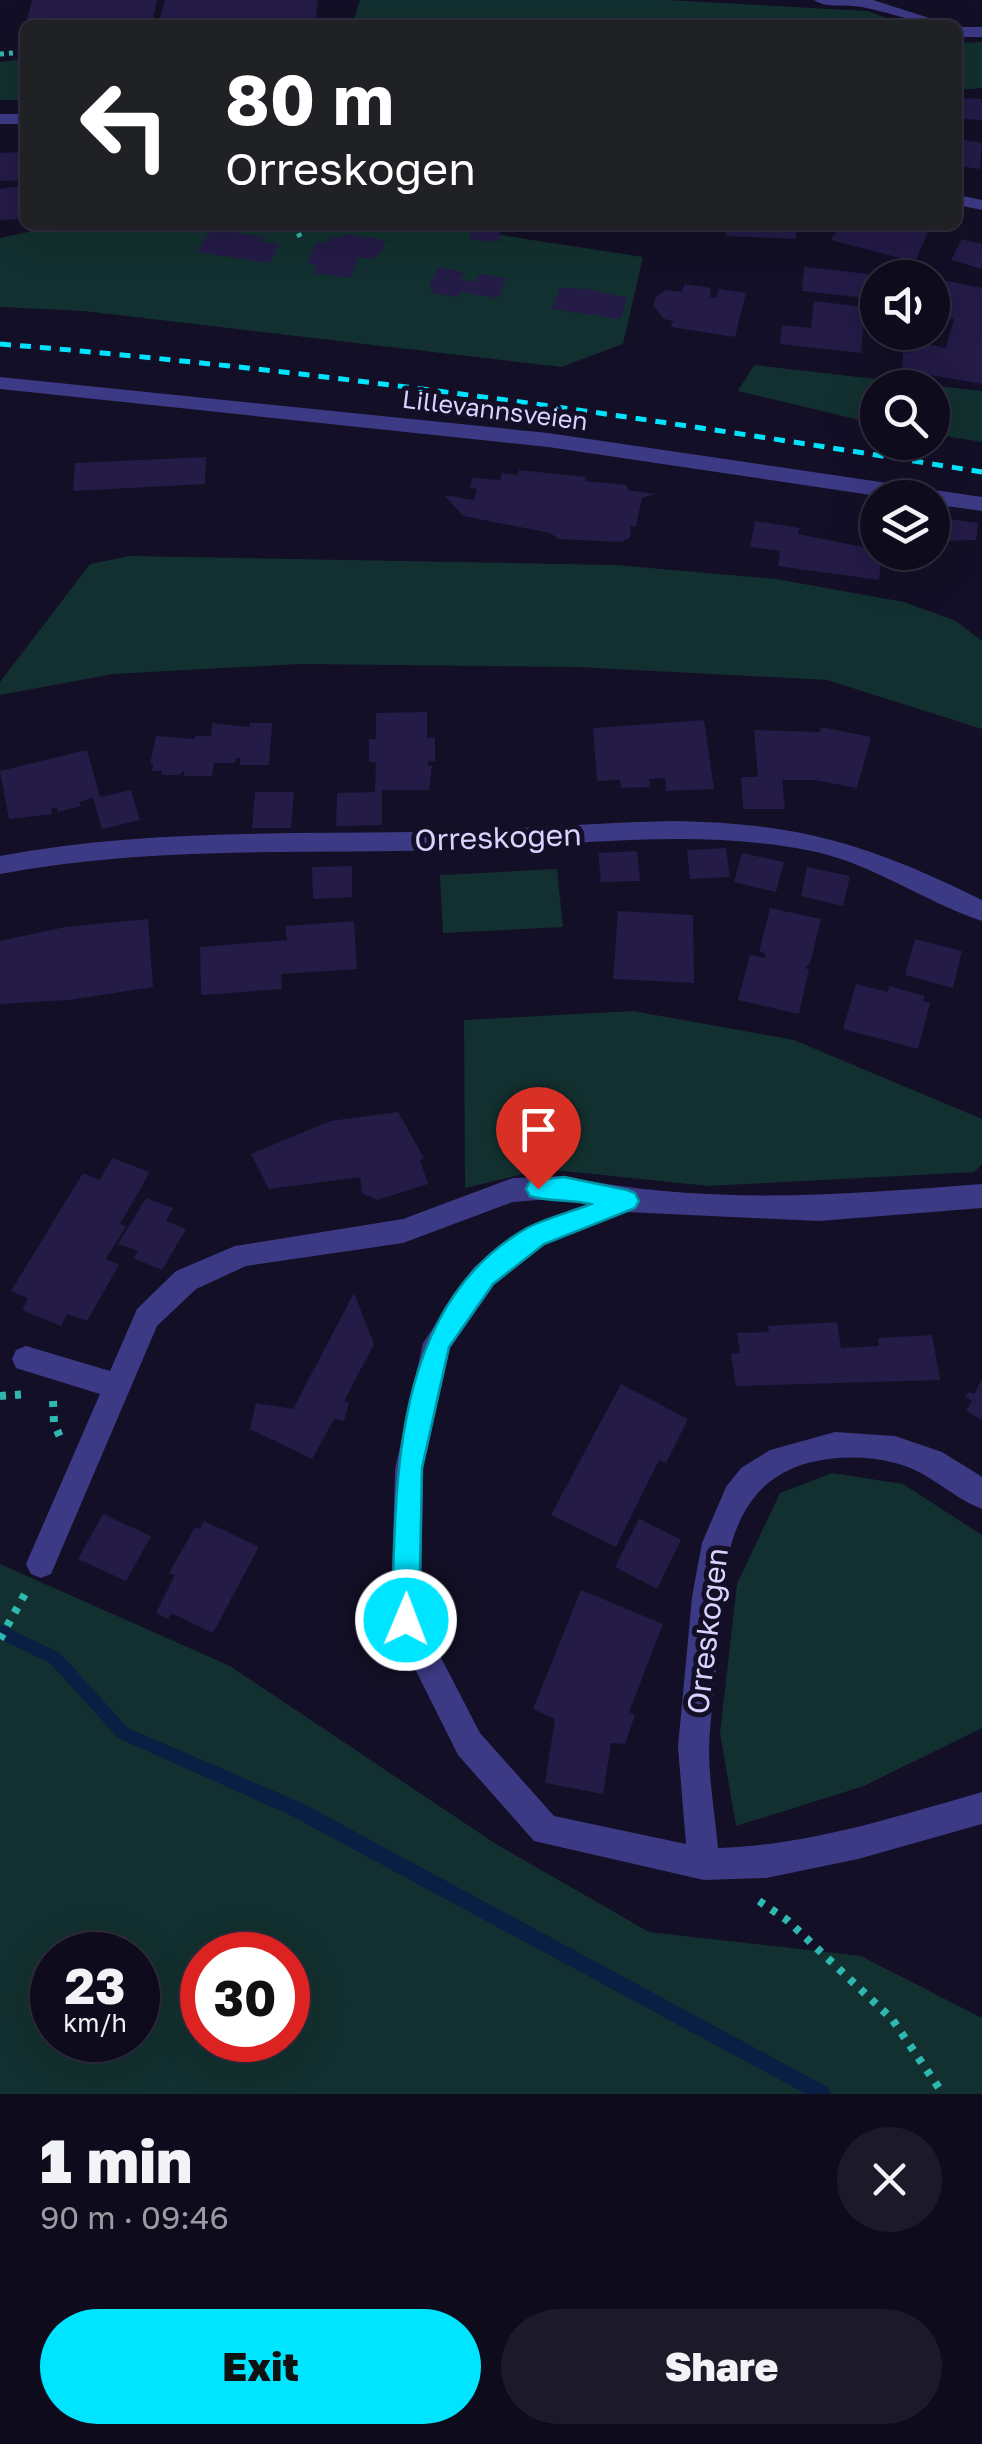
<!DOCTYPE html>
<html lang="en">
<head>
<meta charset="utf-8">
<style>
	body { margin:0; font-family:"Golos Text",sans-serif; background:#1c1929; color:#f1f3f6; height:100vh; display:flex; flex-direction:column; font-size:38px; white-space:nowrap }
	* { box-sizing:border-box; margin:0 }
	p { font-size:32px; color:#9b9ba3 }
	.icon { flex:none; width:55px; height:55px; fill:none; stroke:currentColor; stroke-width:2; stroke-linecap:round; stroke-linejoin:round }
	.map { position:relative; height:2094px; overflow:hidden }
	.sheet { display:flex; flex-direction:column; background:#0e0b1c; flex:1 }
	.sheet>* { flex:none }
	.banner { position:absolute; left:20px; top:20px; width:942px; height:210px; border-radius:15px; box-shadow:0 10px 40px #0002,0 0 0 2px #2e2b3b; background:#202124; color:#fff; overflow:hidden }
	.controls { position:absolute; left:860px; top:260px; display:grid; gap:20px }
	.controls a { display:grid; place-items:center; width:90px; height:90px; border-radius:50%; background:#0e0b1c; box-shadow:0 10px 40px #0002,0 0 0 2px #2e2b3b; font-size:50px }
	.speed { position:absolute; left:30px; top:1932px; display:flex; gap:20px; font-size:50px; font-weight:700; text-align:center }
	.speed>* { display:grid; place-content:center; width:130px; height:130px; border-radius:50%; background:#0e0b1c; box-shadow:0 10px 40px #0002,0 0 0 2px #2e2b3b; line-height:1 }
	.speed small { font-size:25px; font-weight:400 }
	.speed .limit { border:15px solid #d22; background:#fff; color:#111 }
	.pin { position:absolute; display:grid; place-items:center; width:85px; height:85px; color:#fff; margin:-102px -42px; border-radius:50% 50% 50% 0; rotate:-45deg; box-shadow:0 0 10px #0007 }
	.pin .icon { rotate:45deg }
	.me { position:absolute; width:110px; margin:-55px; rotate:1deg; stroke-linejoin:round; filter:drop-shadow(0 0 8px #0008) }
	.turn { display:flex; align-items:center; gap:35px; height:210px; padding:0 40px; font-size:45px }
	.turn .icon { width:130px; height:130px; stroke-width:2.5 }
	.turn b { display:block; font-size:70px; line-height:85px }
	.round { display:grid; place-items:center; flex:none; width:105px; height:105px; border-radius:52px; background:#1c1929 }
	.headline { display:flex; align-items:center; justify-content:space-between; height:170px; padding:0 40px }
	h1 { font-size:60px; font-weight:800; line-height:75px }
	.button { display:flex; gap:20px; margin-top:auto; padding:20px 40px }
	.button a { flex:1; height:115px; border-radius:60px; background:#00e5ff; color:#111; font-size:40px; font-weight:800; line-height:115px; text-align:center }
	.button a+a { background:#1c1929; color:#f1f3f6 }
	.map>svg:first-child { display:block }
	.green { fill:#12302f; fill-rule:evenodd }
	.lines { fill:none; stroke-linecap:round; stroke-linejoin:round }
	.stream { fill:#0a1f44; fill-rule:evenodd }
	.building { fill:#241b47 }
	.path-far1 { stroke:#2fb8b0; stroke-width:5; stroke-dasharray:4 5; stroke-linecap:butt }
	.path { stroke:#2fb8b0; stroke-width:8; stroke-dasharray:6 9; stroke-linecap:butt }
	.minor { fill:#3d3a85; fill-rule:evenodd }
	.rail { stroke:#00e5ff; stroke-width:5; stroke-dasharray:11 9; stroke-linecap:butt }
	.route { fill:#00e5ff; stroke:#0095a6; stroke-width:2.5 }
	.labels { text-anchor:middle; stroke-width:10; stroke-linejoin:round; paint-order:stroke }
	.far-street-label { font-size:25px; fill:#d9d4ff; stroke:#130f26 }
	.street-label { font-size:30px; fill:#d9d4ff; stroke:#130f26 }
</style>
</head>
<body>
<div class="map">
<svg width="982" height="2094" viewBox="0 0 982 2094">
	<rect width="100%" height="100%" fill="#130f26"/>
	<!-- green -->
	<g class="green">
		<polygon points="360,0 667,0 868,11 905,25 352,25"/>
		<polygon points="982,42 982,88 958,90 958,43"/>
		<polygon points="25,59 25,100 0,100 0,62"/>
		<polygon points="60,225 230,225 330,232 350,225 500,225 500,235 643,257 623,344 561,367 84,311 0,307 0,238"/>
		<polygon points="754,365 982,391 982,442 933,434 932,388 878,388 877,424 738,391"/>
		<polygon points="130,556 616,565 776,579 904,602 956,621 982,641 982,729 827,680 577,667 299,664 113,674 0,695 0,682 90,564"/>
		<polygon points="557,869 563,927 443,933 440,875"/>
		<polygon points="633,1011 794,1040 982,1119 982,1164 974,1172 709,1186 544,1169 465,1188 464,1020"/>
		<polygon points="832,1473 903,1484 982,1535 982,1728 864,1786 736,1826 720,1733 737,1584 780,1493"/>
		<path d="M0 1564 230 1666 496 1844 649 1932 861 1956 982 2018V2094H0ZM52 1955H138V2040H52ZM202 1955H288V2040H202Z"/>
	</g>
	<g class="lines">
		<!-- stream -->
		<polygon class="stream" points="0,1624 60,1653 128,1728 304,1804 829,2088 831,2094 806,2094 292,1816 118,1738 50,1663 0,1639"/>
	</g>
	<!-- building -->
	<g class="building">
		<polygon points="32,0 157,0 152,25 26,23"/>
		<polygon points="165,0 318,0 315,25 158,25"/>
		<polygon points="963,98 982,99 982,120 964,119"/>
		<polygon points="958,139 982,143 980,169 958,166"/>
		<polygon points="20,145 25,145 25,180 0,181 0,153 20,152"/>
		<polygon points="25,185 22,219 0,220 0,189"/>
		<polygon points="472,225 501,225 499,241 470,240"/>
		<polygon points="726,225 796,225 796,239 726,236"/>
		<polygon points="835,225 896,228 931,225 915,262 831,240 839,227"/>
		<polygon points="211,229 264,237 262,242 279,244 270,263 198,252"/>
		<polygon points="343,234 386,240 380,254 372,259 359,257 350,278 314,273 317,265 307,264 317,242 327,243 330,237 341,238"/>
		<polygon points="962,239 982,244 982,269 951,260"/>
		<polygon points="804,267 869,274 866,298 802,291"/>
		<polygon points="438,268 464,272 461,280 475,282 479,274 506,278 498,298 460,292 458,297 431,293 434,288 429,287"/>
		<polygon points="932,278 982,288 982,384 902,370 903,352 908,353 911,341 946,348 954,319 940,317 946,295 932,293"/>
		<polygon points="685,284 711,288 710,297 716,298 719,289 746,293 735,337 671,327 673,321 664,319 653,306 656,297 666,290 681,292"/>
		<polygon points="560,288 587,289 627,298 621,319 552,309"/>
		<polygon points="814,301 865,307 861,353 780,344 782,325 811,328"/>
		<polygon points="206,457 205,484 73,491 75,463"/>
		<polygon points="519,470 586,477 585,481 627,485 627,490 656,494 642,498 636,526 631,526 630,538 621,542 559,539 550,533 463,516 444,495 474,500 477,489 470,488 472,478 500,480 502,473 518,475"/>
		<polygon points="941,518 978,523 976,540 938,541"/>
		<polygon points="755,521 800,528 798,534 878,550 882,552 879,580 778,566 780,551 750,547"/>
		<polygon points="427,712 427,738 435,738 435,761 428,761 428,766 432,766 429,790 382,790 382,825 336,826 337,793 375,792 376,762 369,762 369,739 376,739 376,713"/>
		<polygon points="704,720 714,789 666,791 665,778 649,779 650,787 621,788 620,780 597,781 593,728"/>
		<polygon points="212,723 249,727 250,723 272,723 269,765 240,765 240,758 236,758 235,763 214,763 212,776 184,776 184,771 179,775 161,775 162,771 152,771 153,764 150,764 156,736 195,739 195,736 211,736"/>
		<polygon points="821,727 871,737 857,788 814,780 782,780 785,809 743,809 741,777 758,777 754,730 820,732"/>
		<polygon points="87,750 100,797 131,790 140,820 102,829 93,798 79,802 81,806 58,812 57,807 51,809 52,814 9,819 0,771"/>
		<polygon points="255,792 294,792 291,828 252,828"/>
		<polygon points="726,848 730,877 690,879 687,850"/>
		<polygon points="637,851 640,881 601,882 598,853"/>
		<polygon points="742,853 784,862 776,892 734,882"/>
		<polygon points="352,866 352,897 313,899 312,867"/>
		<polygon points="807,867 850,876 843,906 801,896"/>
		<polygon points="770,908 821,919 810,964 805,968 809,969 799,1014 738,1000 750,955 765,958 765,953 759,952"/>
		<polygon points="618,911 693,915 694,983 613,979"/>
		<polygon points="148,919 153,987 69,1000 0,1004 0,941 65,927"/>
		<polygon points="354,921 357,969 281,974 282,989 201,995 200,947 287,940 285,926"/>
		<polygon points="915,939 962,951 953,988 905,975"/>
		<polygon points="856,984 888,992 889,986 925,996 923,1001 930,1003 918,1049 843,1029"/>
		<polygon points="398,1112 424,1158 420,1160 428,1184 377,1200 362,1193 360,1177 269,1189 251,1154 330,1121"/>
		<polygon points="112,1158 150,1172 120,1224 126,1226 106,1259 119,1265 87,1321 67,1314 61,1326 22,1310 28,1298 11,1291 83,1173 100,1180"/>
		<polygon points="146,1198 173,1208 166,1221 186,1229 162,1270 133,1258 138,1251 118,1244"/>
		<polygon points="354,1293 374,1344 344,1401 349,1403 344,1421 334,1419 312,1459 250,1429 256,1403 293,1409"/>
		<polygon points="837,1322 841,1348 879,1346 878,1338 932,1335 940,1380 736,1386 731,1354 740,1353 737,1333 769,1332 768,1326"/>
		<polygon points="982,1379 982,1420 966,1411 972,1401 965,1397 969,1392 974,1394"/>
		<polygon points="621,1384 688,1419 666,1463 659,1460 616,1547 551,1515"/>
		<polygon points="103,1514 151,1536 126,1581 78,1559"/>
		<polygon points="639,1519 681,1540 657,1589 615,1567"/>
		<polygon points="204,1521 259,1547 213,1633 171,1613 168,1619 156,1613 175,1575 169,1573 195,1527 200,1529"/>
		<polygon points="581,1590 663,1624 629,1712 635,1715 625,1744 611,1743 603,1794 545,1783 555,1719 533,1709"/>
	</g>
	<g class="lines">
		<!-- path-far1 -->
		<g class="path-far1">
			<polyline points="0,54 25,52"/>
			<polyline points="295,225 300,237"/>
		</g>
		<!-- path -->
		<g class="path">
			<polyline points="0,1396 27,1394"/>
			<polyline points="53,1401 54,1423 60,1437"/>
			<polyline points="0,1639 26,1592"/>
			<polyline points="759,1901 787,1920 892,2019 943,2094"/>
		</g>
		<!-- minor -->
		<g class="minor">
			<path d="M814 0H873L951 25C919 25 893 13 862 7 846 4 827 9 814 0Z"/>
			<rect x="958" y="27" width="24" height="10"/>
			<rect x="0" y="114" width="25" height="10"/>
			<polygon points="958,195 982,200 982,210 958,205"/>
			<polygon points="0,377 548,433 982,497 982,511 932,504 932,498 891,498 548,447 0,389"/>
			<path d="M672 821C800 823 868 844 982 900V921C922 901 871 862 807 850 687 827 565 847 445 850 295 854 148 846 0 874V856C137 830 273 834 412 832 499 831 585 823 672 821Z"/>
			<path d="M564 1176C702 1206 843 1195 982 1184V1208L819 1221 626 1212 545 1244 494 1285 450 1348 423 1469 421 1619 480 1733 554 1816 686 1844 678 1747 692 1597 702 1543 726 1487 741 1468 770 1450 835 1432 895 1436 942 1452 976 1473 982 1477V1509C951 1497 929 1471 895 1463 868 1456 839 1456 812 1462 722 1483 722 1583 717 1658 715 1688 710 1718 709 1749 709 1782 715 1815 718 1848 809 1845 895 1817 982 1792V1824L858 1859 766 1878 704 1880 534 1841 458 1755 391 1621 395 1469 423 1343 474 1267 527 1228 588 1204 564 1198 513 1202 403 1243 246 1266 196 1289 157 1326 51 1574 41 1578 31 1574 26 1564 100 1394 16 1368 12 1359 16 1350 26 1346 110 1371 137 1309 176 1271 235 1246 403 1219 513 1178Z"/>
		</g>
		<!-- rail -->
		<path class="rail" d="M0 344C330 371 656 419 982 472"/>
	</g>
	<!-- route -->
	<path class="route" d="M564 1177 627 1190 635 1193 639 1201 635 1208 544 1244 493 1284 449 1347 422 1468 419 1620 415 1630 406 1634 396 1630 392 1620C396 1484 390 1306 527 1228 546 1218 571 1212 591 1204 572 1199 547 1202 530 1196L526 1189 530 1181Z"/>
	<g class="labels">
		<!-- far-street labels -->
		<g class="far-street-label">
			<text transform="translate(495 410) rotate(7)" y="9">Lillevannsveien</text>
		</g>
		<!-- street labels -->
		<g class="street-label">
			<text transform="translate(498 838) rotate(-2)" y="10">Orreskogen</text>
			<text transform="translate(708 1631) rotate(-83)" y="10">Orreskogen</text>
		</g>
	</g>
</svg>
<div class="controls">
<a><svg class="icon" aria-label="sound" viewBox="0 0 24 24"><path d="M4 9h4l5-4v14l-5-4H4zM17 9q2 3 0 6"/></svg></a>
<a><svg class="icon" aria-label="search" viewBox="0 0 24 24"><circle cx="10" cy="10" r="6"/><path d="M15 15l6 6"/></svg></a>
<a><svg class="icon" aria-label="layers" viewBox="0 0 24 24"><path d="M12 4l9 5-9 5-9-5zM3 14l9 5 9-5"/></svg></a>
</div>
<div class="speed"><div>23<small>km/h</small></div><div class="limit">30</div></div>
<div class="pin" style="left:538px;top:1189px;background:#d93025"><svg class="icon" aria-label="arrive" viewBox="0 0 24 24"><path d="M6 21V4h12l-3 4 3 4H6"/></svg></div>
<svg class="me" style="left:406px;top:1620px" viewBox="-20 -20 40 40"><circle r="17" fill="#00e5ff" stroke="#fff" stroke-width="3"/><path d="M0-11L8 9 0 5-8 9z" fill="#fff"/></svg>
<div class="banner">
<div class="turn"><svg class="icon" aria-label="left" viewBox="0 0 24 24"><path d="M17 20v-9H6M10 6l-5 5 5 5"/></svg><div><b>80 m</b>Orreskogen</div></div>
</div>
</div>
<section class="sheet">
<div class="headline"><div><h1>1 min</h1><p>90 m · 09:46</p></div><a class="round"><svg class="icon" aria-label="close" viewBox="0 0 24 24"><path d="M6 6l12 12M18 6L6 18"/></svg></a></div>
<div class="button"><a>Exit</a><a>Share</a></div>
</section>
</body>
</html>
